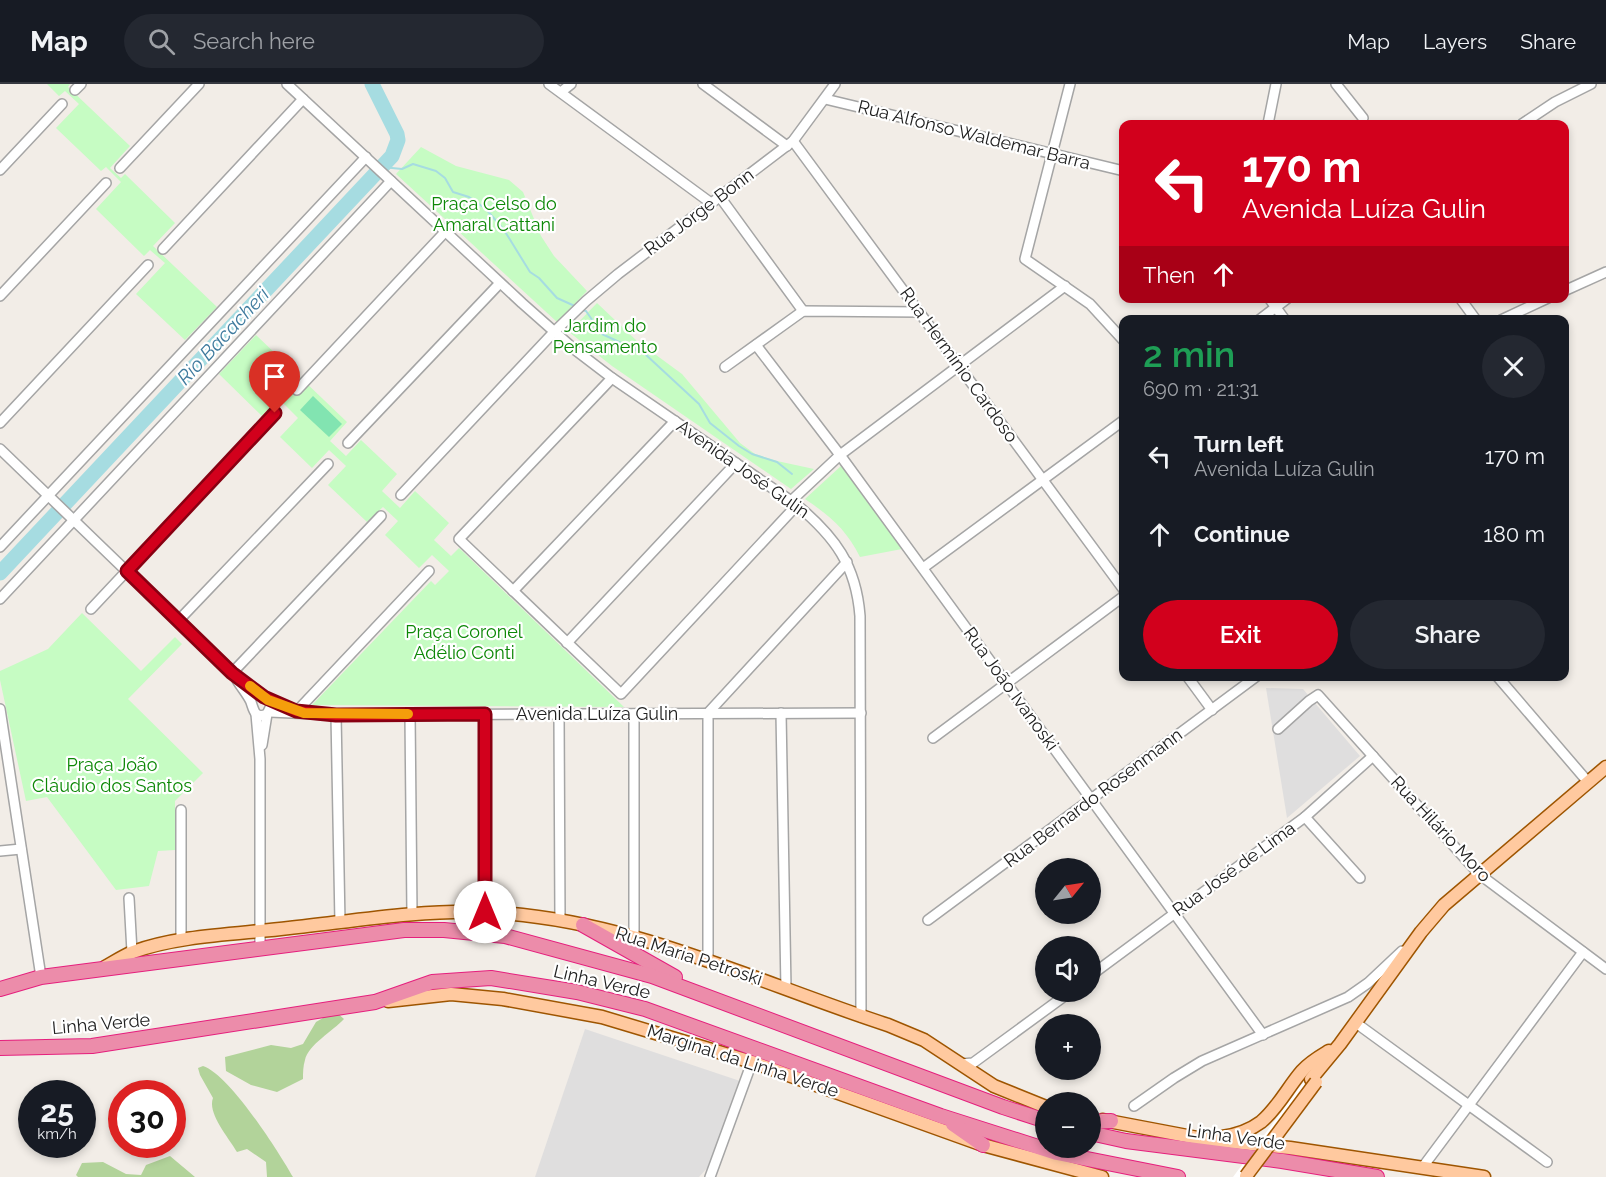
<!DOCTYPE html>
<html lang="en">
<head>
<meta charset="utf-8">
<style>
	body { margin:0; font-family:Raleway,sans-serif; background:#242831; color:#f1f3f6; height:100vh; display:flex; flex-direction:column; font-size:22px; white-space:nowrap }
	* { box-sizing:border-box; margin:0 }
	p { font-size:20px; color:#9ea1a6 }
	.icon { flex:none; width:33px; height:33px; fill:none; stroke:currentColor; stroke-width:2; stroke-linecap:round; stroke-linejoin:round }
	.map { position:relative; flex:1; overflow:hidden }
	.panel { position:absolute; left:1119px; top:231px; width:450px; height:366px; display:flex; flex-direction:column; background:#171b24; border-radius:12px; box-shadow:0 3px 9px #0003 }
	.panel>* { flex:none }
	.banner { position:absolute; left:1119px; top:36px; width:450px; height:183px; border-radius:12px; box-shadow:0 3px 9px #0003; background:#d2001c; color:#fff; overflow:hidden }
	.needle { width:39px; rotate:60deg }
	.fabs { position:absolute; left:1035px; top:774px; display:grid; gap:12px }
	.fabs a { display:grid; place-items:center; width:66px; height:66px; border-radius:50%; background:#171b24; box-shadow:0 3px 9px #0003; font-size:30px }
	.speed { position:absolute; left:18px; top:996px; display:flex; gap:12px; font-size:30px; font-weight:700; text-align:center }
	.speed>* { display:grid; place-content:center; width:78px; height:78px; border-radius:50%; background:#171b24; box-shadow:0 3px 9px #0003; line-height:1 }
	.speed small { font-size:15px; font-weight:400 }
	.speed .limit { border:9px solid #d22; background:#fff; color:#111 }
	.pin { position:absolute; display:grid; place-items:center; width:51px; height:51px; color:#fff; margin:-62px -26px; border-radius:50% 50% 50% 0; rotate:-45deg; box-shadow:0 0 6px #0007 }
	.pin .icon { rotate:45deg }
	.me { position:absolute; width:66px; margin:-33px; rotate:0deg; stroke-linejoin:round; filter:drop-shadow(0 0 4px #0008) }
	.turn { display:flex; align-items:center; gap:21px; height:126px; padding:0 24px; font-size:27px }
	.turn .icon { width:78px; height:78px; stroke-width:2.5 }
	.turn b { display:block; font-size:42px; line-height:51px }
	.then { display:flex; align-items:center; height:57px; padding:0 24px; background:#0003; gap:12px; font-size:22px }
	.round { display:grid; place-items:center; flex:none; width:63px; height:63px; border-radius:32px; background:#242831 }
	.summary { display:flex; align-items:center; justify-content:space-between; height:102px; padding:0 24px }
	h1 { font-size:36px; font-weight:600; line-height:45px; color:#1e9e55 }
	.cta { display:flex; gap:12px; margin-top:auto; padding:12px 24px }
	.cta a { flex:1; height:69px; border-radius:36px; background:#d2001c; color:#fff; font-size:24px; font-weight:600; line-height:69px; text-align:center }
	.cta a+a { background:#242831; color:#f1f3f6 }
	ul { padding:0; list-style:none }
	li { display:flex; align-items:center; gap:18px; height:78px; padding:0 24px }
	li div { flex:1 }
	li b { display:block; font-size:22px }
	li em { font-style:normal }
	header { display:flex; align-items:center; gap:36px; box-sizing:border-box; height:84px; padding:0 30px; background:#171b24; border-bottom:2px solid #363941 }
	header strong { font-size:28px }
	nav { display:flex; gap:33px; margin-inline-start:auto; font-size:21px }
	.search { width:420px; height:54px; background:#242831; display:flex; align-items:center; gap:15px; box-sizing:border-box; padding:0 21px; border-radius:33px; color:#9ea1a6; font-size:22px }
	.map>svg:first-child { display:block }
	.residential { fill:#dfdede }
	.forest { fill:#b2d39a }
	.park { fill:#c6fcc3 }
	.pitch { fill:#82e4b1 }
	.pier { fill:#fff }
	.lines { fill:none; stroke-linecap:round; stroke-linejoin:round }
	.stream { stroke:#a6dce1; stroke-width:2 }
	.river { stroke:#a6dce1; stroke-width:15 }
	.minor-casing { stroke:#a5a5a5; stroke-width:12 }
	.major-casing { stroke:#9e5500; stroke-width:15 }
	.highway-casing { stroke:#e51f7d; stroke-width:16 }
	.minor { stroke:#fff; stroke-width:9 }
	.major { stroke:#ffc99f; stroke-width:12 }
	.highway { stroke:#ec8caa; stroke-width:14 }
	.major-bridge-casing { stroke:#9e5500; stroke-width:15; stroke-linecap:butt }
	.major-bridge { stroke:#ffc99f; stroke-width:12 }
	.route-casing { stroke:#880012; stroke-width:15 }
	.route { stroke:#d2001c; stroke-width:10 }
	.slow { stroke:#f59e0b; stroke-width:10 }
	.labels { text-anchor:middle; stroke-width:4.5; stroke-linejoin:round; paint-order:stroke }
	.street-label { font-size:18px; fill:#212121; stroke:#fff }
	.park-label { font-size:18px; fill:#0c8806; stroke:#fff }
	.water-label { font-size:20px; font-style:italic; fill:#3f7b9e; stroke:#fff }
</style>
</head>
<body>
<header>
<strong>Map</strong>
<div class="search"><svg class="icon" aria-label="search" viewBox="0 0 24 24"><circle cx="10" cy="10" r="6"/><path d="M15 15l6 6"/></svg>Search here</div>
<nav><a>Map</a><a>Layers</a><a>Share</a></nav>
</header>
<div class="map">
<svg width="1606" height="1093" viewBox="0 0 1606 1093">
	<rect width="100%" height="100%" fill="#f2ede7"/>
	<!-- residential -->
	<g class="residential">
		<polygon points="1266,604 1303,605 1360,672 1287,734"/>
		<polygon points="585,945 740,997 709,1082 699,1093 535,1093"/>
	</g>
	<!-- forest -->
	<g class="forest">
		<path d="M335 927 344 935C333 947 308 961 305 976 303 982 303 989 303 995L277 1008 251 1001 226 987 225 973 271 961 291 964 303 960 316 938Z"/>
		<path d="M203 982C229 990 279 1068 293 1093H267L266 1078 247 1065 237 1068C229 1054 207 1029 213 1014L200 991 198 984Z"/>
		<polygon points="170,1072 195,1093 78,1093 76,1091 82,1079 103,1078 126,1090 141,1091 146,1081"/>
	</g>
	<!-- park -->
	<g class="park">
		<polygon points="47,0 70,0 68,3 130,62 110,84 121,94 125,90 175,139 153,162 217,223 185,256 136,210 165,179 150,166 144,172 96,125 121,98 106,83 101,87 56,44 79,20 65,7 59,12"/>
		<polygon points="421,63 456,82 509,96 523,108 541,152 554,172 587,207 557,238 396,90"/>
		<polygon points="597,219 637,257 682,290 740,359 755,370 777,377 814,385 791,405 612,282 569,248"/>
		<polygon points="256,251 347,338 330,357 346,372 361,356 397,390 382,407 400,424 415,407 449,439 434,456 451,472 459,464 624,623 312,621 431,497 435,501 449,487 432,471 419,484 385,451 398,437 383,423 367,438 328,401 346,382 329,366 312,384 280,353 298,334 279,315 262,332 219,290"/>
		<path d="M841 382 902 465 860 473C846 445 830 432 805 415Z"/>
		<polygon points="82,529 141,587 175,553 182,560 128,615 203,689 175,717 175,766 158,767 149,802 116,806 47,713 26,717 0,596 0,587 48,565"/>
	</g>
	<!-- pitch -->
	<polygon class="pitch" points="313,312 342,340 329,353 300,326"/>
	<!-- pier -->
	<polygon class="pier" points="1308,992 1319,1000 1250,1093 1233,1093"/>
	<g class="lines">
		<!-- stream -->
		<g class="stream">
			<polyline points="382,83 402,85 413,80 436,87 445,94 453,108 469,113 486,125 504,146 530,188 539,194 557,214 577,223"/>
			<polyline points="582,226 586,227 602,250 645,270 699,320 710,339 739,362 752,370 777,378 792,390"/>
		</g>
		<!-- river -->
		<polyline class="river" points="0,489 392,72 398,56 397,50 372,0"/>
		<!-- minor casing -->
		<g class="minor-casing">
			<g id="minor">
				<path d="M287 0 522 219 574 265 612 294 797 421C835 453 856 481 860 532L861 933"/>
				<polyline points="549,0 711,119"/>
				<polyline points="703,0 787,62"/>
				<polyline points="1070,0 1025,175 1090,220 1124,257"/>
				<polyline points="1336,0 1363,34"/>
				<polyline points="75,6 81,0"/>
				<polyline points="561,8 571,0"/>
				<polyline points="825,15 1124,87"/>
				<polyline points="1268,40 1276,0"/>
				<polyline points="1522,40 1555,18 1591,0"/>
				<polyline points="793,57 1124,506"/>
				<polyline points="120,84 199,0"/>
				<polyline points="0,86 62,20"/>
				<polyline points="720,113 803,227"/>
				<polyline points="163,165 303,15"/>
				<polyline points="1564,207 1606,188"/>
				<polyline points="0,212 106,99"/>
				<polyline points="1269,214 1285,236"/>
				<polyline points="1460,214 1476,236"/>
				<polyline points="1259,236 1288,214"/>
				<polyline points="1501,236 1548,214"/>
				<polyline points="756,261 840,371 1263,951"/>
				<polyline points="725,283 803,227 920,228"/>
				<polyline points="612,294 459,455 621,610 797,421"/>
				<polyline points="297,306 445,148"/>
				<polyline points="0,339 148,181"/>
				<polyline points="348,359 500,199"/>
				<polyline points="0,365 232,589 264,613 288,624"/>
				<polyline points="401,411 554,248 586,217 618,190 793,57 835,0"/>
				<polyline points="791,417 840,371 1065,202"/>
				<polyline points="0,463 366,73"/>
				<polyline points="923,484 1124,336"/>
				<polyline points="513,507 675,337"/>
				<polyline points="0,515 391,97"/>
				<polyline points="91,525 275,329"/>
				<polyline points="178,537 328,380"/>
				<polyline points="567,559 736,379"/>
				<polyline points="232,589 381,432"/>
				<polyline points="1187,592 1212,626"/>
				<polyline points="1497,592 1588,698"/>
				<path d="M237 596C241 603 248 611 251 618 254 627 255 635 267 630L271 622"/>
				<polyline points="0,625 41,893"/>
				<polyline points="270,628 336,631 861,629"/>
				<polyline points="296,628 429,487"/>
				<polyline points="781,629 786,905"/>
				<polyline points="256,630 260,675 260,864"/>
				<polyline points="410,630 412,830"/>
				<polyline points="485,630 485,828"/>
				<polyline points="559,630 560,837"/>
				<polyline points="634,630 634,852"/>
				<polyline points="336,631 340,839"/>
				<polyline points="1278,645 1309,617 1318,611 1479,790 1606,885"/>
				<polyline points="933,654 1124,512"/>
				<polyline points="262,661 267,630"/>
				<polyline points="181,726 181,856"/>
				<polyline points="1305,733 1360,794"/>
				<polyline points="0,767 21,765"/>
				<polyline points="129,814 132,868"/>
				<polyline points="928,836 1257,592"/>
				<polyline points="708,877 708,629 847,478"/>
				<polyline points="1090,892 1305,733 1373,672"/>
				<polyline points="1356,939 1547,1078"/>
				<polyline points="961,980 973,979 1070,908"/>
				<polyline points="1134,1022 1174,994 1202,977 1348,913 1368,899 1402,867"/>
				<polyline points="1422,1084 1583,868"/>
				<polyline points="710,1093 752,978"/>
			</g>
		</g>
		<!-- major casing -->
		<g class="major-casing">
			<g id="major">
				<path d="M105 883C114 878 123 872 133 868 178 851 241 850 289 844 354 837 418 826 483 828 626 833 755 898 888 941L924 956 994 1002 1046 1023"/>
				<polyline points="388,917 451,910 503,915 602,933 752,978 983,1061 1102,1093"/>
				<polyline points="1311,995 1340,960 1421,848 1444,821 1606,683"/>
				<polyline points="1103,1036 1203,1055 1290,1064 1484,1093"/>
				<path d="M1222 1053C1236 1051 1249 1047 1261 1038 1278 1024 1288 1003 1302 987 1310 978 1319 973 1329 967"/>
			</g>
		</g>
		<!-- highway casing -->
		<g class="highway-casing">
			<g id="highway">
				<polyline points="583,841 675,893"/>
				<polyline points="0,905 41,893 404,846 444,846 505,852 652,892 1003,1023 1046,1037"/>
				<polyline points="0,964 92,962 375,918 432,898 491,894 577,908 645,925 941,1032 1057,1069 1178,1093"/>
				<polyline points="1090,1038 1111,1037"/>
				<polyline points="953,1040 983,1061"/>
				<polyline points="1090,1049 1126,1057 1282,1077 1377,1093"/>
			</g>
		</g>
		<!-- minor -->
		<use href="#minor" class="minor"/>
		<!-- major -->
		<use href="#major" class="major"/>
		<!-- highway -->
		<use href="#highway" class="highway"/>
		<!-- major-bridge casing -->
		<g class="major-bridge-casing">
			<polyline id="major-bridge" points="1246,1092 1316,998"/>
		</g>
		<!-- major-bridge -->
		<use href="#major-bridge" class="major-bridge"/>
	</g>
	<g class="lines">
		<!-- route casing -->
		<g class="route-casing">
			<polyline id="route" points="275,329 127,487 232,589 264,613 296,627 336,631 485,630 485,828"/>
		</g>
		<!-- route -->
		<use href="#route" class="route"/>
		<!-- slow -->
		<polyline class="slow" points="250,602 268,616 304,629 408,630"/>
	</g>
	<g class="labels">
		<!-- street labels -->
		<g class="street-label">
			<text transform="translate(974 51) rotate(14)" y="6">Rua Alfonso Waldemar Barra</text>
			<text transform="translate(699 128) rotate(-37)" y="6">Rua Jorge Bonn</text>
			<text transform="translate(959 281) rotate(54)" y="6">Rua Hermínio Cardoso</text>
			<text transform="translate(743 385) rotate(35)" y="6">Avenida José Gulin</text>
			<text transform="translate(1011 605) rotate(54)" y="6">Rua João Ivanoski</text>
			<text x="597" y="636">Avenida Luíza Gulin</text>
			<text transform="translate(1093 714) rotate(-37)" y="6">Rua Bernardo Rosenmann</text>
			<text transform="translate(1441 745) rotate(47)" y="6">Rua Hilário Moro</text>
			<text transform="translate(1234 785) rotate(-36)" y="6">Rua José de Lima</text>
			<text transform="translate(689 872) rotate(18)" y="6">Rua Maria Petroski</text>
			<text transform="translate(602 898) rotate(13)" y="6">Linha Verde</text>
			<text transform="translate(101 940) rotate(-5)" y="6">Linha Verde</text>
			<text transform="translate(743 977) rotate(18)" y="6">Marginal da Linha Verde</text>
			<text transform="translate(1236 1053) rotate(8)" y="6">Linha Verde</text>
		</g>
		<!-- park labels -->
		<g class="park-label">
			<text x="494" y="126">Praça Celso do<tspan x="494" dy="21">Amaral Cattani</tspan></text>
			<text x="605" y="248">Jardim do<tspan x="605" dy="21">Pensamento</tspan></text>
			<text x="464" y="554">Praça Coronel<tspan x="464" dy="21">Adélio Conti</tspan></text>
			<text x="112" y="687">Praça João<tspan x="112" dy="21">Cláudio dos Santos</tspan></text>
		</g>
		<!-- water labels -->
		<g class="water-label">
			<text transform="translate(223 252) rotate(-47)" y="7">Rio Bacacheri</text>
		</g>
	</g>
</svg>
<div class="fabs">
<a><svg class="needle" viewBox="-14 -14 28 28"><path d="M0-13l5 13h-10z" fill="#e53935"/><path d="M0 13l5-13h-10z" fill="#9ea1a6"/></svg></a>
<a><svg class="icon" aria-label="sound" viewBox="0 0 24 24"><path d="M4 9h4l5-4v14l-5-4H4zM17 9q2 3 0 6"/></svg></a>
<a>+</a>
<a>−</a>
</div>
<div class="speed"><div>25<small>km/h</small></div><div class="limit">30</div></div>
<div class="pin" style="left:275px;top:329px;background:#d93025"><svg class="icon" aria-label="arrive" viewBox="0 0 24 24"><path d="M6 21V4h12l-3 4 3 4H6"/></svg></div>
<svg class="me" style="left:485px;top:828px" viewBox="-20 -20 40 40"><circle r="19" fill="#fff"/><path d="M0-13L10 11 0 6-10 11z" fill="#d2001c"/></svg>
<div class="banner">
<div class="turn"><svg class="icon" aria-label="left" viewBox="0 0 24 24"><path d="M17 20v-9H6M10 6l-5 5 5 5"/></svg><div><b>170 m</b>Avenida Luíza Gulin</div></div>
<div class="then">Then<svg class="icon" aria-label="ahead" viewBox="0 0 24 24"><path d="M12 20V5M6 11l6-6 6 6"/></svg></div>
</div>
<section class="panel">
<div class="summary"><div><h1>2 min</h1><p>690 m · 21:31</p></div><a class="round"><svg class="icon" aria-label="close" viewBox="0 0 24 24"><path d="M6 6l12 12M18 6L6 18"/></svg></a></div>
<ul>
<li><svg class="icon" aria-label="left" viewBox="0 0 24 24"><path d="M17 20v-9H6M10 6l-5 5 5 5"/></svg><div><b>Turn left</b><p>Avenida Luíza Gulin</p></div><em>170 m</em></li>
<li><svg class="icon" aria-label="ahead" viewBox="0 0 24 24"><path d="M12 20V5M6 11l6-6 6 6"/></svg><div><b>Continue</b></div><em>180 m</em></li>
</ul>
<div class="cta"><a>Exit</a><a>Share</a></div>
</section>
</div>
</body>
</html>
